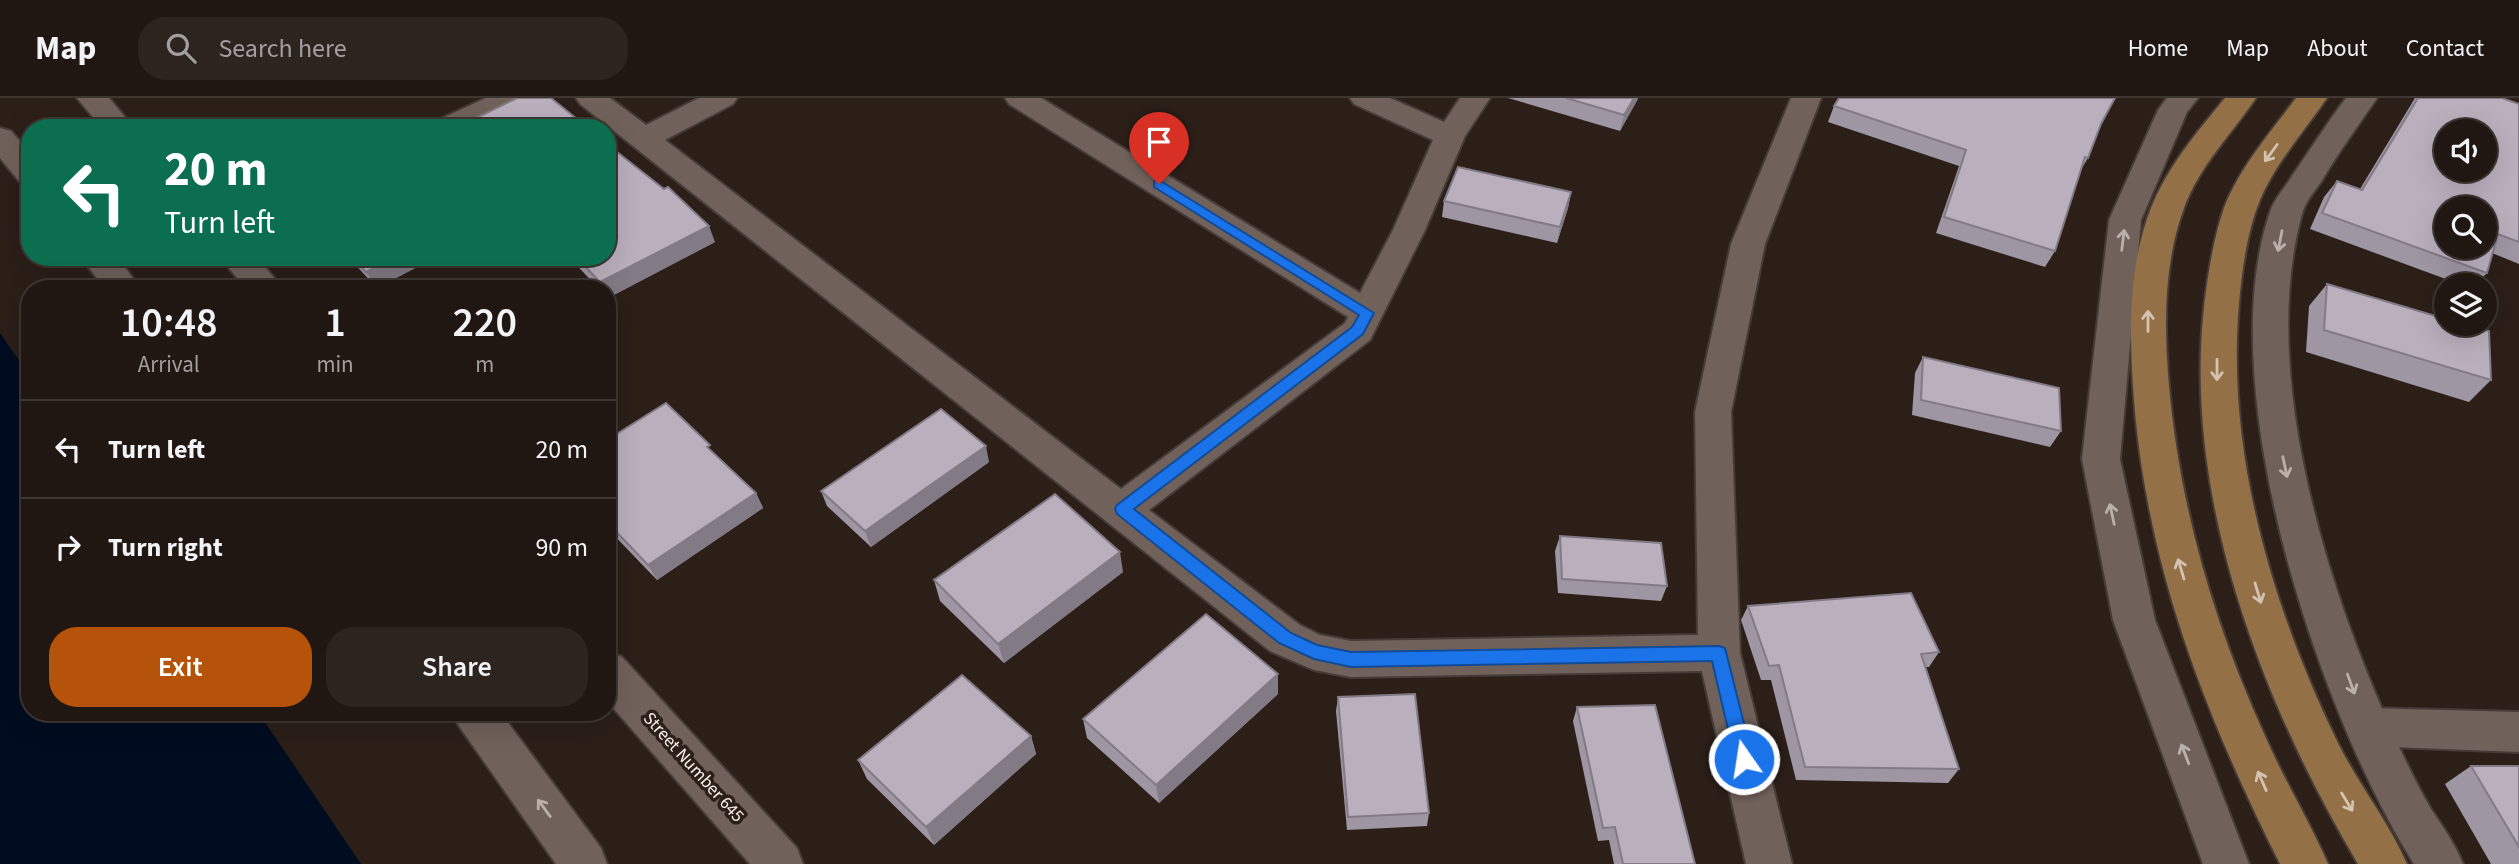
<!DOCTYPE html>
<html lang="en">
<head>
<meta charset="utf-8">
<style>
	body { margin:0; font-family:"Source Sans 3",sans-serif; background:#2d2420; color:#f1f3f6; height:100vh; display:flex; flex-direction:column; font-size:26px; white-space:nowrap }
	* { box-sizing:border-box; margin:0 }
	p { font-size:23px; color:#a29f9f }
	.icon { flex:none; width:38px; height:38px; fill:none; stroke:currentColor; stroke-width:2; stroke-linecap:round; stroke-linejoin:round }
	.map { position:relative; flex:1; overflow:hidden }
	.details { position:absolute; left:21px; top:182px; width:595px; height:441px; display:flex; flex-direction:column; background:#201712; border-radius:28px; box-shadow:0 7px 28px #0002,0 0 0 2px #3d3632 }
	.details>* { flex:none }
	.banner { position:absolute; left:21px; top:21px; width:595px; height:147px; border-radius:28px; box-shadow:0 7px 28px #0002,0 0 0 2px #3d3632; background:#0b6e4f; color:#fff; overflow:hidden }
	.tools { position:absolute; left:2434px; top:21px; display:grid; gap:14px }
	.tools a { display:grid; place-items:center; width:63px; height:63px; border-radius:50%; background:#201712; box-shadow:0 7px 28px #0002,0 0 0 2px #3d3632; font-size:35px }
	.pin { position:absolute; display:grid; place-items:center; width:60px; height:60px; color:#fff; margin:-72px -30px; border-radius:50% 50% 50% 0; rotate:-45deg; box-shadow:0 0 7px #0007 }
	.pin .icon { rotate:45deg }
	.me { position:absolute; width:77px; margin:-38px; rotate:347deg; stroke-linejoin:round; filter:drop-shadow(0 0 5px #0008) }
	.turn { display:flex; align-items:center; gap:24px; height:147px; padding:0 28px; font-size:32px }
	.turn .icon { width:91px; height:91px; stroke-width:2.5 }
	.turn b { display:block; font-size:49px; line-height:60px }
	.eta { display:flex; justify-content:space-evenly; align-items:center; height:119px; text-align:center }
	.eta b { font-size:42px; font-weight:600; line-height:49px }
	.primary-button { display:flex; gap:14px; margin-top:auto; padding:14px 28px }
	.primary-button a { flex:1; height:80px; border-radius:28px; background:#b45309; color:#fff; font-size:28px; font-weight:600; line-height:80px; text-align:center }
	.primary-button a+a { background:#2d2420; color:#f1f3f6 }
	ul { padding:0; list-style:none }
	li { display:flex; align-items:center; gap:21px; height:98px; padding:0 28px; border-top:2px solid #3d3632 }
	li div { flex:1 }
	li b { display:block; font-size:26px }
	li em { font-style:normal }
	header { display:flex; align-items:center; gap:42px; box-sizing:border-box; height:98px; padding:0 35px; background:#201712; border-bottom:2px solid #3d3632 }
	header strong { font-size:33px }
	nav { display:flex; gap:38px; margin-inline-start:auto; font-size:24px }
	.search { width:490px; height:63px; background:#2d2420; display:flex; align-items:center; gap:18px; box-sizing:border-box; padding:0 24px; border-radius:28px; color:#a29f9f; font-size:26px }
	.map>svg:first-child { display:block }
	.water { fill:#000c20 }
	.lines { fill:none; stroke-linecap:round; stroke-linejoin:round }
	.minor-casing { stroke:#463b37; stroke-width:4 }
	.tertiary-casing { stroke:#463b37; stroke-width:4 }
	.primary-casing { stroke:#463b37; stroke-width:4 }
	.minor { fill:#70615a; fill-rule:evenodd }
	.tertiary { fill:#70615a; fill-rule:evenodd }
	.primary { fill:#937046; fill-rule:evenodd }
	.wall { fill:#9f96a3 }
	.shaded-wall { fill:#827a84 }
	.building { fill:#b9afbd; stroke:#827a84; stroke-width:2; fill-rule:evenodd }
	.oneway { stroke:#d5c3b1 }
	.oneway2 { stroke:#bbb0aa }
	.route { fill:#1a73e8; stroke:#114b97; stroke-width:2 }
	.labels { text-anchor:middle; stroke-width:7; stroke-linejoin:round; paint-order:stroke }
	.street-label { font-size:18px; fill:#f9f0eb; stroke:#2b1f18 }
</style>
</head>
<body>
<header>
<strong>Map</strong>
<div class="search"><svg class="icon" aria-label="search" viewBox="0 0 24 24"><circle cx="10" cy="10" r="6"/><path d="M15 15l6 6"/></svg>Search here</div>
<nav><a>Home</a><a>Map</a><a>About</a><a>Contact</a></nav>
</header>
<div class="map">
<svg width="2519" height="766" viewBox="0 0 2519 766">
	<rect width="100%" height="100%" fill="#2b1f18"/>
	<!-- water -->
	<polygon class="water" points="0,235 30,278 30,614 258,614 361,766 0,766"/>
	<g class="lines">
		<!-- minor casing -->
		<g class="minor-casing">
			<g id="minor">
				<polygon points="486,0 526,0 522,6 473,30 432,30 436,23"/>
				<polygon points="576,0 610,0 646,27 699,0 737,0 733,6 665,42 1121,391 1345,225 1348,219 1009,6 1005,0 1041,0 1360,195 1393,132 1433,42 1354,6 1350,0 1390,0 1444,24 1460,0 1490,0 1465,38 1425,132 1370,242 1149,412 1300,527 1320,537 1351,543 1698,537 1695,314 1731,146 1791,0 1821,0 1765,146 1731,314 1740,555 1792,766 1746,766 1702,573 1351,579 1314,572 1270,553 580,6"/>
				<polygon points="2367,610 2519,614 2519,654 2367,648 2351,643 2345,629 2351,615"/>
			</g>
		</g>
		<!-- tertiary casing -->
		<g class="tertiary-casing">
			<g id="tertiary">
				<polygon points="77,0 109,0 134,30 102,30"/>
				<polygon points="2167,0 2198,0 2187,14 2141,122 2120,361 2155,522 2249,766 2203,766 2113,522 2082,361 2109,122 2158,12"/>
				<path d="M2346 0H2377C2358 28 2338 55 2321 84 2314 94 2305 104 2302 116 2258 276 2328 493 2395 640 2406 664 2418 689 2431 711 2443 729 2455 746 2463 766H2414C2319 615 2210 289 2270 114 2274 101 2285 90 2292 78 2310 52 2327 25 2346 0Z"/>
				<polygon points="0,30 11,33 30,55 30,86 19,83 0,60"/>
				<polygon points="81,159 117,159 141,191 105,191"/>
				<polygon points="220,159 257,159 283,191 246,191"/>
				<polygon points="607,554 622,559 797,750 803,766 750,766 607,603"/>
				<polygon points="452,614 500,614 601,750 607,766 556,766 459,628"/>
			</g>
		</g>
		<!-- primary casing -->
		<g class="primary-casing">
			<g id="primary">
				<path d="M2225 0H2256C2231 37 2200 67 2184 110 2163 167 2164 229 2169 288 2180 411 2214 526 2265 638 2284 682 2309 722 2328 766H2280C2203 612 2144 461 2133 288 2129 228 2129 166 2151 110 2168 68 2197 34 2225 0Z"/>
				<path d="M2296 0H2327C2304 34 2276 64 2260 102 2247 134 2242 171 2239 206 2226 355 2272 508 2336 641 2357 685 2388 722 2407 766H2358C2262 604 2183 400 2204 209 2208 176 2213 142 2224 110 2240 69 2270 35 2296 0Z"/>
			</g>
		</g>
		<!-- minor -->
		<use href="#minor" class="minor"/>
		<!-- tertiary -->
		<use href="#tertiary" class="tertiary"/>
		<!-- primary -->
		<use href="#primary" class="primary"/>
	</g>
	<!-- wall -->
	<g class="wall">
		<polygon points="1508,0 1638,0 1620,33"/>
		<polygon points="2415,0 2502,0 2519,6 2519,166 2492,155 2487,175 2475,187 2462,187 2310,131 2324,99 2337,83 2360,91"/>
		<polygon points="1834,8 2101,26 2088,60 2079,75 2055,153 2045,169 1936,135 1959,68 1828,24"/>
		<polygon points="1571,94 1568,110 1557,145 1442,119 1444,103"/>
		<polygon points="715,144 608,200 607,199 607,191 599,191 569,159 607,159"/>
		<polygon points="348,159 436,159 377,190"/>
		<polygon points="2327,186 2491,282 2469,304 2306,254 2309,208"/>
		<polygon points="1923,259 2061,333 2050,349 1912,317 1915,275"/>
		<polygon points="607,342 714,355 756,395 763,410 657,482 607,430"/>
		<polygon points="989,364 871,449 827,408 821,393"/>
		<polygon points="1560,438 1667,488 1661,503 1558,495 1555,453"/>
		<polygon points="1123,474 1004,565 940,503 934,482"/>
		<polygon points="1748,508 1939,554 1929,569 1926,569 1959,671 1948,685 1796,682 1771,582 1761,582 1741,522"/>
		<polygon points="1278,596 1159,705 1087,640 1083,621"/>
		<polygon points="1338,599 1429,715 1427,728 1347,732 1336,613"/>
		<polygon points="1577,609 1695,766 1614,766 1609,742 1598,743 1573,623"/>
		<polygon points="1031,638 1036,656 934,747 867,681 858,662"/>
		<polygon points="2471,668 2519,668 2519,766 2491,766 2445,686"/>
	</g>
	<!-- shaded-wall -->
	<g class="shaded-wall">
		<polygon points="1634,0 1638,0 1637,3 1620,33 1624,17"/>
		<polygon points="1571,94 1568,110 1557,145 1560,129"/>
		<polygon points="709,128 715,144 608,200 607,191 604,191 600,184"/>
		<polygon points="395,159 436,159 377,190 366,174"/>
		<polygon points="986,348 989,364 871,449 865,433"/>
		<polygon points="756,395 763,410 657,482 648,467"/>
		<polygon points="1120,454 1123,474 1004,565 998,546"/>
		<polygon points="1278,576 1278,596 1159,705 1156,687"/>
		<polygon points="1031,638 1036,656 934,747 926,729"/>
	</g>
	<!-- building -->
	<g class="building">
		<polygon points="517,0 551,0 588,30 456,30"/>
		<polygon points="1566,0 1634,0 1624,17"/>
		<polygon points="1839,0 2115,0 2101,26 2088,60 2085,59 2055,153 1944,119 1966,52 1834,8"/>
		<path d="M2418 0H2502L2519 6V144L2498 136 2487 175 2322 115 2337 83 2362 92ZM2446 33H2485V72H2446ZM2446 110H2485V149H2446Z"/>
		<polygon points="607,46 664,91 668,89 709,128 600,184 576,159 607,159"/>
		<polygon points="1458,69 1571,94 1560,129 1444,103"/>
		<polygon points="352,159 395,159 366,174"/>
		<polygon points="2327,186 2446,221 2446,226 2463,226 2489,233 2491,282 2324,232"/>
		<polygon points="1923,259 2059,290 2061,333 1921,302"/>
		<polygon points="666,305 710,347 707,349 756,395 648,467 607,424 607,342"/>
		<polygon points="941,311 986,348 865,433 821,393"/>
		<polygon points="1055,396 1120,454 998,546 934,482"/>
		<polygon points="1560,438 1661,445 1667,488 1562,481"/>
		<polygon points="1911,495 1939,554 1921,556 1959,671 1805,669 1779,567 1769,568 1748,508"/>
		<polygon points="1206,516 1278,576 1156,687 1083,621"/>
		<polygon points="962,577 1031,638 926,729 858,662"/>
		<polygon points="1415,596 1429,715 1348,719 1338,599"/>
		<polygon points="1655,607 1695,766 1623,766 1615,729 1603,730 1577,609"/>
		<polygon points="2471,668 2519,668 2519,749"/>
	</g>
	<!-- one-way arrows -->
	<defs><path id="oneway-shaft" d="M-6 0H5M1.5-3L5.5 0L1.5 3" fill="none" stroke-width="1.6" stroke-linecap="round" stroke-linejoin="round" transform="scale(1.75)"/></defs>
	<g class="oneway">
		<use href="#oneway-shaft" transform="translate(2271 55) rotate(126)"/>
		<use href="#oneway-shaft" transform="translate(2148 223) rotate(-90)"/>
		<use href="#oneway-shaft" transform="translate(2217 272) rotate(90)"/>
		<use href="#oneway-shaft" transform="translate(2181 471) rotate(-107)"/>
		<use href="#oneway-shaft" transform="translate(2258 495) rotate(73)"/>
		<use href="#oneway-shaft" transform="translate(2262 683) rotate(-114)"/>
		<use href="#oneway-shaft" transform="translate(2347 704) rotate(59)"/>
	</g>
	<g class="oneway2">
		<use href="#oneway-shaft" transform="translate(2123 142) rotate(-83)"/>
		<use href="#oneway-shaft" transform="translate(2280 143) rotate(101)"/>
		<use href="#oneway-shaft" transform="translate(2285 369) rotate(78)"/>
		<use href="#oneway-shaft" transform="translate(2112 416) rotate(-102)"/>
		<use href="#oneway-shaft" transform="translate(2351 586) rotate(70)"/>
		<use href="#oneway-shaft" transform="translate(2185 656) rotate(-111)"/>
		<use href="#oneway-shaft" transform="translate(544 710) rotate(-126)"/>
	</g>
	<!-- route -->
	<polygon class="route" points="1159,82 1374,215 1363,236 1134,411 1291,535 1317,547 1351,554 1719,548 1725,550 1753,661 1750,667 1744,669 1737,667 1735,661 1712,563 1351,569 1314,561 1279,545 1117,416 1115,411 1117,407 1352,229 1359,217 1154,89 1154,83"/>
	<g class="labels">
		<!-- street labels -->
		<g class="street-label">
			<text transform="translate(694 669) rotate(48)" y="6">Street Number 645</text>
		</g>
	</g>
</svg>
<div class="tools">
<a><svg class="icon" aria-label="sound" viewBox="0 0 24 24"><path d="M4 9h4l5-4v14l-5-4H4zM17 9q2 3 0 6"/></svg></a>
<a><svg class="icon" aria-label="search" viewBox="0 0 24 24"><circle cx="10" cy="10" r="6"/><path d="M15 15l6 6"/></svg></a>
<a><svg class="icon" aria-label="layers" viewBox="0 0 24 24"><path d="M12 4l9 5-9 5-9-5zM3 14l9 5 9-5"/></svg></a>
</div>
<div class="pin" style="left:1159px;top:86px;background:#d93025"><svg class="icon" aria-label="arrive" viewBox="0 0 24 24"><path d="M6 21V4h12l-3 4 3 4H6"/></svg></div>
<svg class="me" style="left:1744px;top:661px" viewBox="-20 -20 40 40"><circle r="17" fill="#1a73e8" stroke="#fff" stroke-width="3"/><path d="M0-11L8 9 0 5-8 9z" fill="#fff"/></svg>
<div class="banner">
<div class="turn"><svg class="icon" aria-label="left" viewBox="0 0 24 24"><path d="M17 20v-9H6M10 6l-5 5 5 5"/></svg><div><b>20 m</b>Turn left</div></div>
</div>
<section class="details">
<div class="eta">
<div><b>10:48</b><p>Arrival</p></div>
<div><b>1</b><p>min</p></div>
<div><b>220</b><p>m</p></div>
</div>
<ul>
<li><svg class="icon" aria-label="left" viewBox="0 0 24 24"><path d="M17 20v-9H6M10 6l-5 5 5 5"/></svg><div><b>Turn left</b></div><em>20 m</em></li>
<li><svg class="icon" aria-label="right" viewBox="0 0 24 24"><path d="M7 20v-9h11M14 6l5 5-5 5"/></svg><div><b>Turn right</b></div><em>90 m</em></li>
</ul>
<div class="primary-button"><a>Exit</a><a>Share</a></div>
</section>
</div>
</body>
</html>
